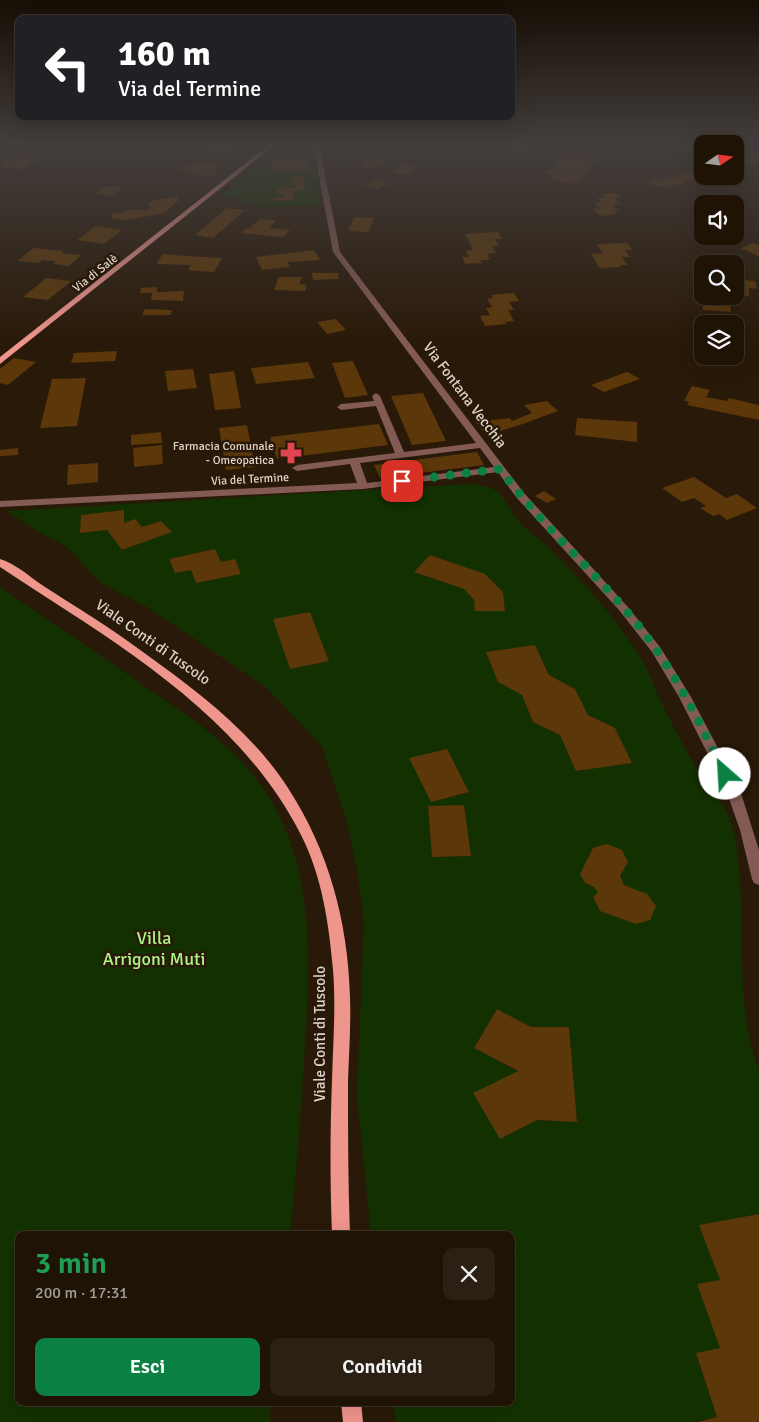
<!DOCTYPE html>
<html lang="it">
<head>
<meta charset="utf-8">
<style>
	body { margin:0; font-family:Signika,sans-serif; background:#2c2014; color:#f1f3f6; height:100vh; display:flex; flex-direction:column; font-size:19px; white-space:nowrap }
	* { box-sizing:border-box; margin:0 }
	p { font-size:16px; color:#a19e9b }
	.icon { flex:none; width:28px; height:28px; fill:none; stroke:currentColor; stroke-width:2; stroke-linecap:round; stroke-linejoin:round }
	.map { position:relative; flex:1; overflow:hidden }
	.details { position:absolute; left:15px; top:1231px; width:500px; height:175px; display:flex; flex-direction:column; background:#1f1306; border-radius:10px; box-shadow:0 5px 20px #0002,0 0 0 1px #3c3228 }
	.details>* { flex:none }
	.guide { position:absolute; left:15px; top:15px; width:500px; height:105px; border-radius:10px; box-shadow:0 5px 20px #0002,0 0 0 1px #3c3228; background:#202124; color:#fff; overflow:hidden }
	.needle { width:32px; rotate:76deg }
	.buttons { position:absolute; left:694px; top:135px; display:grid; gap:10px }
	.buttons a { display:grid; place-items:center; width:50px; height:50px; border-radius:10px; background:#1f1306; box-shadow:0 5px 20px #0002,0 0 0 1px #3c3228; font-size:25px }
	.pin { position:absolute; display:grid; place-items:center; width:42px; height:42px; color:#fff; margin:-21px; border-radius:10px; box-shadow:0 2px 8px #0006 }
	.me { position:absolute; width:55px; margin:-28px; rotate:334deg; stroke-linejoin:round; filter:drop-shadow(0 0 4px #0008) }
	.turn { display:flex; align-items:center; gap:18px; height:105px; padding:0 20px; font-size:22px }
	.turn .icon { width:65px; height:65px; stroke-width:2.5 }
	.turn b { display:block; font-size:35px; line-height:42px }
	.round { display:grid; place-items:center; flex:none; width:52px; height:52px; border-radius:10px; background:#2c2014 }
	.summary { display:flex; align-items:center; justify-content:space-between; height:85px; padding:0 20px }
	h1 { font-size:30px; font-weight:600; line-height:38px; color:#1e9e55 }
	.button { display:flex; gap:10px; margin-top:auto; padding:10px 20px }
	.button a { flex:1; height:58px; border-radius:10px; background:#0b8043; color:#fff; font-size:20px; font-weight:600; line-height:58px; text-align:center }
	.button a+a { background:#2c2014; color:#f1f3f6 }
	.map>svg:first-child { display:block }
	.green { fill:#133100; fill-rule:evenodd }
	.building { fill:#5b3709 }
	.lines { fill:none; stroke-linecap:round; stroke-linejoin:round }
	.minor { fill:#845a55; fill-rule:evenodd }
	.major { fill:#ee958c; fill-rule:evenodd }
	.route { stroke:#0b8043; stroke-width:9; stroke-dasharray:0 16.2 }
	.labels { text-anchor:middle; stroke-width:5; stroke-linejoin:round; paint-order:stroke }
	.far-street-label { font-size:12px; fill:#dfd4c9; stroke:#291908 }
	.far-poi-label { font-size:12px; fill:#dfd4c9; stroke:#291908; text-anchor:end }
	.street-label { font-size:15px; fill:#dfd4c9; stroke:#291908 }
	.near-park-label { font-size:18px; fill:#acf488; stroke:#291908 }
</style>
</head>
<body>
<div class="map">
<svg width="759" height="1422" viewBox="0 0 759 1422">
	<rect width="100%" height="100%" fill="#291908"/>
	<!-- green -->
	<g class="green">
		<path d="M280 144H284L285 147 304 146V144H310L315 155 318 189 313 191 318 193 319 205 260 207 221 193 234 187 236 185 233 184ZM306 158 308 171H272V159Z"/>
		<path d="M468 484C508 486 499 500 523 526 531 534 541 540 549 548 583 581 616 618 641 658 650 673 655 690 663 706 674 728 686 751 699 772 708 788 724 803 730 819 737 837 738 860 740 879 744 938 736 1014 759 1070V1214L700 1225 720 1280 697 1284 720 1348 696 1354 717 1417 694 1422H396L393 1403 511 1402V1235H371L357 1096 364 922 358 875 347 821 322 746 266 687 145 606 101 583 66 546 42 534 6 511ZM123 510 124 523 135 519 142 527 161 521 172 532 122 550 107 530 81 533V515ZM215 549 221 562 235 559 241 574 196 583 191 570 175 573 169 559ZM430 555 485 574 503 592 505 611H475L474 600 464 589 414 572ZM310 612 329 661 290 669 273 619ZM535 646 549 675 575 689 588 715 615 728 632 763 576 771 560 735 533 722 522 695 498 682 486 652ZM447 749 469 792 431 802 409 758ZM464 805 471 856 432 857 428 807ZM497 1009 531 1027H569L577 1122 537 1120 517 1071 474 1048Z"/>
		<path d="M0 587C46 618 92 650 137 681 172 705 209 728 238 758 323 844 310 966 303 1077 299 1130 296 1182 290 1235H19V1402L270 1403V1422H0Z"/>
	</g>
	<!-- building -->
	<g class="building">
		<polygon points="197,144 238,144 246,148 216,155"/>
		<polygon points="477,144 521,144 539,152 523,155 512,149 477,146"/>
		<polygon points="735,150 740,150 759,155 759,161 743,166 735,163"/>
		<polygon points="571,153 600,160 587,167 591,168 582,173 587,175 572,184 549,178 552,176 543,174 561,162 556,161"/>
		<polygon points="19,154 43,156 23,169 0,167"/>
		<polygon points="307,158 308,171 272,172 272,159"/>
		<polygon points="370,158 386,161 372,169 356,165"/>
		<polygon points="210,162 224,166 213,170 220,172 209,177 179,169 194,163 203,165"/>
		<polygon points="404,164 419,167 406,175 390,172"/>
		<polygon points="685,172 705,177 697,182 689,180 681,185 675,184 668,188 647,183 655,178 664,180 670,177 675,178"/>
		<polygon points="292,177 303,177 305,191 293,191 294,201 263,200 284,197 284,194 277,194 276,190 296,187 295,184 289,185 289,182 292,182"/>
		<polygon points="375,180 390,183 378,189 364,186"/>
		<polygon points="107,186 123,188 111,196 95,193"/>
		<polygon points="615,193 621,198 615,199 621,204 612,205 619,211 613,212 616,214 600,216 592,209 600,208 594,203 602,202 597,198 605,197 602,194"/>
		<polygon points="176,196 179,200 164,213 127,220 113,219 111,214 124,212 126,210 146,210 151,208 147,204 154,200"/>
		<polygon points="227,208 245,210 213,238 195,235"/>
		<polygon points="355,217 374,218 368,232 348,231"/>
		<polygon points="259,219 276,220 269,228 290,230 283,237 241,233 246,228 250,228"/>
		<polygon points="96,226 122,230 104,244 77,240"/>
		<polygon points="498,232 502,239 495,239 499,246 492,246 496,253 487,254 490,260 480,260 482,263 465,264 462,257 469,257 466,251 473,250 465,234"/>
		<polygon points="628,243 632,250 625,250 630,257 622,257 627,265 620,265 621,267 600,268 591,254 603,253 597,244"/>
		<polygon points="754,243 759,245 759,256 740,248"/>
		<polygon points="33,248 64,251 61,253 81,255 69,266 53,264 56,261 42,260 39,263 18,261"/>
		<polygon points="314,250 320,260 287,262 290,267 262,270 256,257"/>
		<polygon points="163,254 185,256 222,258 214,272 188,270 191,265 156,264"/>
		<polygon points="312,273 338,273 339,279 313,280"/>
		<polygon points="279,277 302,277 299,284 307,285 305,291 274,290"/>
		<polygon points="46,278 71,281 48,300 23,297"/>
		<polygon points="735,279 755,281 757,289 749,288 749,296 735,295"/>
		<polygon points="157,287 157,292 184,291 183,301 151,300 152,293 140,293 141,288"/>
		<polygon points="514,293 519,301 509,302 514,310 508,310 514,321 505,322 507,324 485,326 480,316 490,315 486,308 492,307 487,299 493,298 491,295"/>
		<polygon points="711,296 736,296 737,303 730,302 731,312 703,310 702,303 712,302"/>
		<polygon points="145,309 172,310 171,315 142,315"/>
		<polygon points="336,319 346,330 327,334 317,322"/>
		<polygon points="117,351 115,361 71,363 74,353"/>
		<polygon points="14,358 36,362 8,385 0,383 0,369"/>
		<polygon points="353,361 368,395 345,398 332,363"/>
		<polygon points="308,362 315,378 256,384 251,368"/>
		<polygon points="193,369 197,388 168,391 165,371"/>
		<polygon points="234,371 241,408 215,410 209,374"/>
		<polygon points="627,372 640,379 604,392 591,385"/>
		<polygon points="86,378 77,426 40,428 52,379"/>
		<polygon points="692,386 710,390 706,397 727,401 729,398 759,405 759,420 687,405 689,402 684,401"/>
		<polygon points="423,393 446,441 412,445 391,396"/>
		<polygon points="547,401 558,411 520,425 486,435 476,422 510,418 512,421 532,413 524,405"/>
		<polygon points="577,418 637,422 637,442 575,435"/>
		<polygon points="379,424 388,445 277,459 270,437"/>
		<polygon points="247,425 255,467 226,470 219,428"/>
		<polygon points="161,432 162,443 131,445 131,435"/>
		<polygon points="162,445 163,464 134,467 133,448"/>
		<polygon points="18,448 18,455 0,456 0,450"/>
		<polygon points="477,452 484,465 380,478 374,465"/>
		<polygon points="98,463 98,482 67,485 68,465"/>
		<polygon points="694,477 726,498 737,494 757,508 727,520 719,514 713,516 700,508 706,506 694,498 682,502 662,488"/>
		<polygon points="544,491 556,499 547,503 535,496"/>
		<polygon points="124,510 124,523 135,519 142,527 161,521 172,532 122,550 107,530 80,533 81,515"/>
		<polygon points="215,549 221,562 235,559 241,574 196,583 191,570 175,573 169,559"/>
		<polygon points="430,555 485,574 503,592 505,611 475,611 474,600 464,589 414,572"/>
		<polygon points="310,612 329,661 290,669 273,619"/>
		<polygon points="535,645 549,675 575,689 588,715 615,728 632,763 576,771 560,735 533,722 522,695 498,682 486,652"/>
		<polygon points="447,749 469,792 431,802 409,758"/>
		<polygon points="464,805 471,856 432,857 428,806"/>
		<polygon points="607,844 622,850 628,862 620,876 624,885 647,894 656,906 650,920 636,924 600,911 593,897 598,892 594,887 585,883 580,874 593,848"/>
		<polygon points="497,1009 531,1027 569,1027 577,1122 537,1120 500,1139 473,1093 518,1071 474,1048"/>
		<polygon points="759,1214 759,1422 698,1422 717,1417 696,1353 720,1348 697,1284 720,1280 699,1225"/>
	</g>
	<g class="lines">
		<!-- minor -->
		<path class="minor" d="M313 144H319L340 252 524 493 627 606 660 647 691 697 740 790 759 850V885L754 883 752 879 740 830 726 790 679 697 652 652 619 610 516 497 498 472 363 489 0 507V501L357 483 350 464 297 471 292 468 297 465 395 453 376 406 341 410 337 407 341 404 374 401 372 396 376 393 380 396 404 452 476 443 333 252ZM480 448 494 467 367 483 360 463Z"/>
		<!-- major -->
		<g class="major">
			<polygon points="270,144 276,144 0,364 0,357"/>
			<path d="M0 559C15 563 30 577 42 585 76 607 111 628 143 652 196 690 252 732 288 788 329 851 348 922 350 997 351 1025 349 1053 348 1081 348 1132 348 1184 350 1235H332C330 1183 330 1132 332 1080 333 1043 336 1006 333 970 329 924 322 876 301 835 238 711 112 641 0 567Z"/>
			<polygon points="341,1402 361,1402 363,1422 343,1422"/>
		</g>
	</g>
	<!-- sky -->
	<linearGradient id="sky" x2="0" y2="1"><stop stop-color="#170e04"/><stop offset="0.42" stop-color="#433e3d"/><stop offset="1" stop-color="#433e3d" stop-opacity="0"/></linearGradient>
	<rect width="759" height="343" fill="url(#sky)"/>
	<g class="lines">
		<!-- route -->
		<path class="route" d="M402 481 500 469C540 523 591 568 634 620 672 666 699 721 725 774"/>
	</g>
	<!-- icons -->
	<defs>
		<g id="pharmacy-bare" transform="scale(1.725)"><path d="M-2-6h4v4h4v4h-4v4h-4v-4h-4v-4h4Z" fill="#e0444e" stroke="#291908" stroke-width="2.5" paint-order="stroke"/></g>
	</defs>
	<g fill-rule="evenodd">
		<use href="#pharmacy-bare" x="291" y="453"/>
	</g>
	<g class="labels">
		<!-- far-street labels -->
		<g class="far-street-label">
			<text transform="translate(95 273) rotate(-38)" y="4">Via di Salè</text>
			<text transform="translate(250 479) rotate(-3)" y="4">Via del Termine</text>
		</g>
		<!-- far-poi labels -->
		<g class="far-poi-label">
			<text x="274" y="450">Farmacia Comunale<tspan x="274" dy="14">- Omeopatica</tspan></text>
		</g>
		<!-- street labels -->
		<g class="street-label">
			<text transform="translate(465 395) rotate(53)" y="5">Via Fontana Vecchia</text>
			<text transform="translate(153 642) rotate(35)" y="5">Viale Conti di Tuscolo</text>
			<text transform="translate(320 1034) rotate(-90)" y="5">Viale Conti di Tuscolo</text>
		</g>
		<!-- near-park labels -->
		<g class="near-park-label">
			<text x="154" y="944">Villa<tspan x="154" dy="21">Arrigoni Muti</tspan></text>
		</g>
	</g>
</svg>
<div class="buttons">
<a><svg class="needle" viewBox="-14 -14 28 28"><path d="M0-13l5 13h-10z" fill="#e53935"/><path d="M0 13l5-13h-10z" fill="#a19e9b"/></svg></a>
<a><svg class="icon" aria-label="sound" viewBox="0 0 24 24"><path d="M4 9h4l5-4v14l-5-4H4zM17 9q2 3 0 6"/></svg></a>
<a><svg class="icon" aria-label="search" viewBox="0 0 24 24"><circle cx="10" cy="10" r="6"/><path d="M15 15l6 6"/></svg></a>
<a><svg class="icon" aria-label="layers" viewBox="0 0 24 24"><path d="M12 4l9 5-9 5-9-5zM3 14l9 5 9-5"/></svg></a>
</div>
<div class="pin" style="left:402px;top:481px;background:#d93025"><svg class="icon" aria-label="arrive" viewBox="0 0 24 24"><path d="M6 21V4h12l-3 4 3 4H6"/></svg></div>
<svg class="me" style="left:725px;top:774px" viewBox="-20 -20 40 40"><circle r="19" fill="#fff"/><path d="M0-13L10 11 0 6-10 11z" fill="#0b8043"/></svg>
<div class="guide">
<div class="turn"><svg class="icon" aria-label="left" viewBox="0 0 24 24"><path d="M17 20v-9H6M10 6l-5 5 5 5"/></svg><div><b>160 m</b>Via del Termine</div></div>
</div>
<section class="details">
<div class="summary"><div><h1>3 min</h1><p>200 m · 17:31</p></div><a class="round"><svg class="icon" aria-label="close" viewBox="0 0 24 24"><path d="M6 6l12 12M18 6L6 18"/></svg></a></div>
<div class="button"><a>Esci</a><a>Condividi</a></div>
</section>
</div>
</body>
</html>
